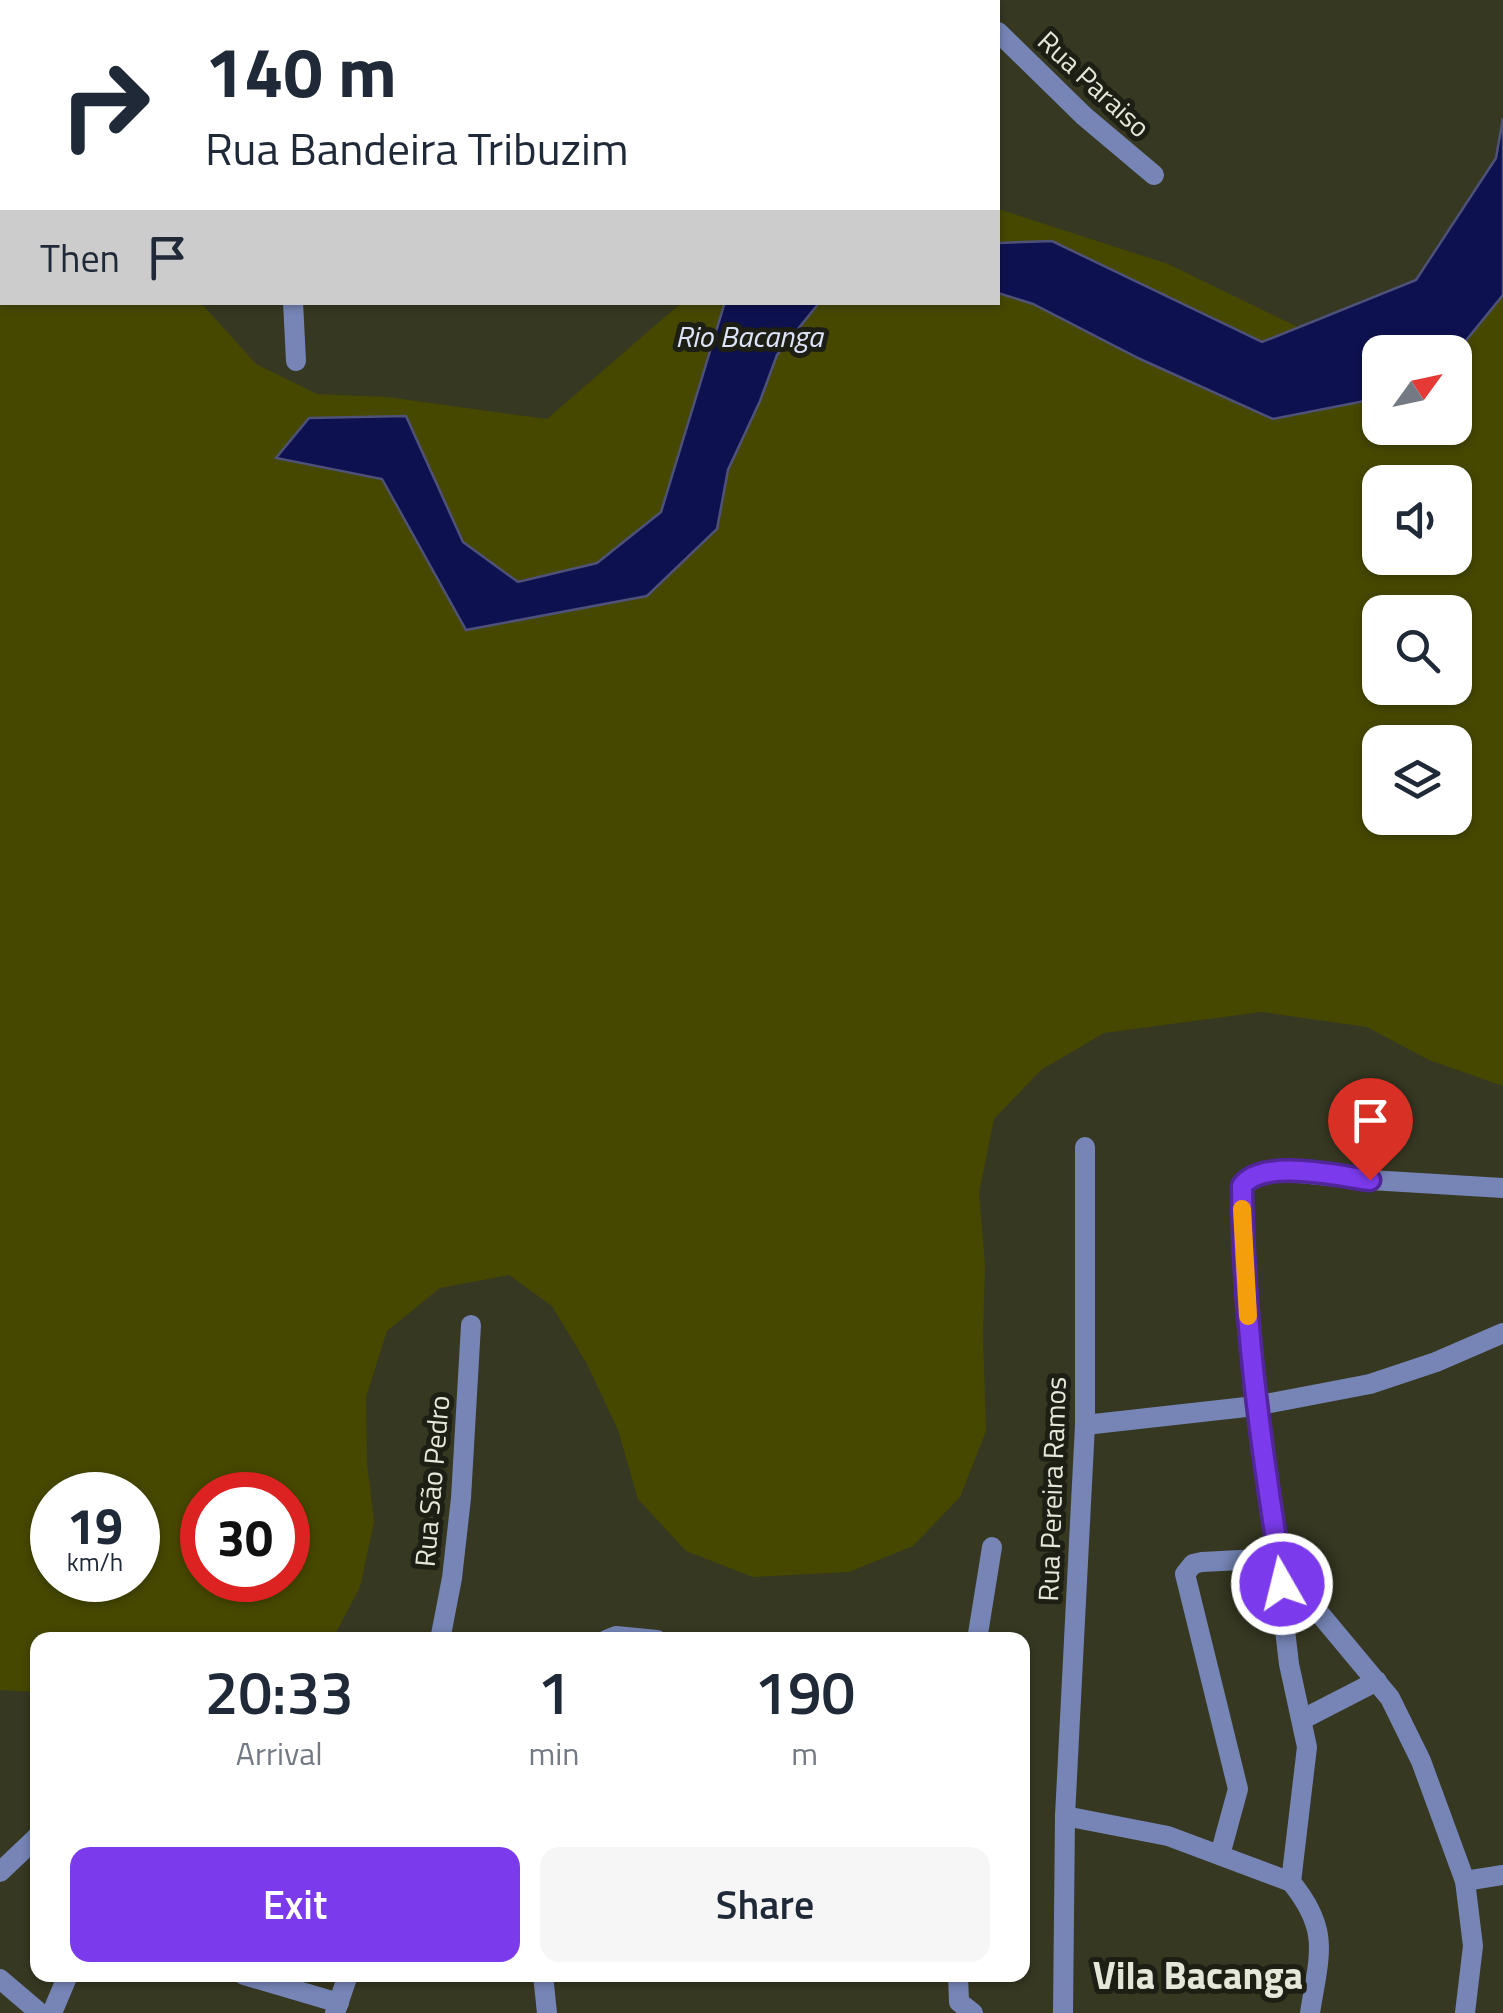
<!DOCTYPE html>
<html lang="en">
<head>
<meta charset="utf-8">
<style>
	body { margin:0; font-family:"Titillium Web",sans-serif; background:#f6f6f7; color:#1f2937; height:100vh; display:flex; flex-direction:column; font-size:38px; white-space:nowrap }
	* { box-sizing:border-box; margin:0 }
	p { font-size:32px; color:#747a83 }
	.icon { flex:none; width:55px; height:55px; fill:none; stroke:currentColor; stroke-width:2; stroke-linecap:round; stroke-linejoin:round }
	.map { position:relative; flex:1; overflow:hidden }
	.sheet { position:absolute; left:30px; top:1632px; width:1000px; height:350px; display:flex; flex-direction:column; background:#fff; border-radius:20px; box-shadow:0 2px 8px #0004 }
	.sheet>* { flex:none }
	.hud { position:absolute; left:0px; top:0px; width:1000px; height:305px; box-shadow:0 2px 8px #0004; background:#fff; color:#1f2937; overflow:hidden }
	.needle { width:65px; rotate:57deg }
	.tools { position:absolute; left:1362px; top:335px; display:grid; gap:20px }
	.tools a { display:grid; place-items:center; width:110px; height:110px; border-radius:20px; background:#fff; box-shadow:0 2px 8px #0004; font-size:50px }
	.speed { position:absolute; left:30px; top:1472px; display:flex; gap:20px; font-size:50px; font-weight:700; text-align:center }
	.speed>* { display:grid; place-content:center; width:130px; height:130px; border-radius:50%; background:#fff; box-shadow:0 2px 8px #0004; line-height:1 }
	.speed small { font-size:25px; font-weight:400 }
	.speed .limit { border:15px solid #d22; background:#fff; color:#111 }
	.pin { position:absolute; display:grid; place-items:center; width:85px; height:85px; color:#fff; margin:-102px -42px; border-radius:50% 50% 50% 0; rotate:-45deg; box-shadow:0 0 10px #0007 }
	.pin .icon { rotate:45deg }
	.me { position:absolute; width:110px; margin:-55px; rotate:352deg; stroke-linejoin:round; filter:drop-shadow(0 0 8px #0008) }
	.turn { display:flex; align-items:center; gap:35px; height:210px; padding:0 40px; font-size:45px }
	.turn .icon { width:130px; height:130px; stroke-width:2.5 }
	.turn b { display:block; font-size:70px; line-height:85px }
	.then { display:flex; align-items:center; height:95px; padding:0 40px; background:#0003; gap:20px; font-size:38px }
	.eta { display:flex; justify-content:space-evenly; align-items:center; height:170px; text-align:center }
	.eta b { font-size:60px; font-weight:600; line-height:70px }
	.action { display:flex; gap:20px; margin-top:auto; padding:20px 40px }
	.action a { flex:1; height:115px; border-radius:20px; background:#7c3aed; color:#fff; font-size:40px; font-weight:600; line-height:115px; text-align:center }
	.action a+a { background:#f6f6f7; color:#1f2937 }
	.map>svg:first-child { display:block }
	.green { fill:#464800; fill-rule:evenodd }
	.water { fill:#0e114f; stroke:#4e5178; stroke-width:2.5 }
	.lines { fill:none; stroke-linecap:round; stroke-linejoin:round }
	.minor { stroke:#7685b6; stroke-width:20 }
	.route-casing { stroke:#51269a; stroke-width:25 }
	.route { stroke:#7c3aed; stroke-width:18 }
	.slow { stroke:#f59e0b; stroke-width:18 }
	.labels { text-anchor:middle; stroke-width:10; stroke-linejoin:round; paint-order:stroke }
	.street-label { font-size:28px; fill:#e5e7d9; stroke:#1d1e14 }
	.water-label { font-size:30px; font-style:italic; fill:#dee4f8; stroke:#1d1e14 }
	.district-label { font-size:38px; font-weight:bold; fill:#e5e7d9; stroke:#1d1e14 }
</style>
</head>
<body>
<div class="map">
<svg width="1503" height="2013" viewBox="0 0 1503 2013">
	<rect width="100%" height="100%" fill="#363822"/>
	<!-- green -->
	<path class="green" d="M0 174 2 302 201 303 256 364 317 394 387 397 547 419 681 303 998 302V209L1168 264 1380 367V428H1455V354L1503 295V1086L1429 1060 1367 1027 1261 1012 1104 1033 1041 1070 994 1119 979 1193 985 1265 983 1335 986 1431 960 1497 913 1546 849 1572 753 1577 686 1551 638 1499 618 1430 587 1364 552 1306 509 1275 440 1288 387 1331 366 1397 367 1463 374 1522 360 1587 332 1640H38L37 1692 0 1690ZM1380 482H1455V558H1380ZM1380 612H1455V688H1380ZM1380 742H1455V818H1380ZM52 1495H138V1580H52ZM202 1495H288V1580H202Z"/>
	<!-- water -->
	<g class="water">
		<polygon points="1503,118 1503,295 1455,354 1380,352 1380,398 1273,419 1140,359 1033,304 998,293 998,243 1052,241 1262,342 1416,280 1496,158"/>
		<polygon points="725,302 819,303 777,355 760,401 728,470 717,529 647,596 466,630 382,479 276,458 309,418 406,416 463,542 518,582 597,563 661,512"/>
	</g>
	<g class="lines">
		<!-- minor -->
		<g class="minor">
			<polyline points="378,0 380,2"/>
			<polyline points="973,0 975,2"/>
			<polyline points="111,2 111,0"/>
			<polyline points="998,32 1084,116 1154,175"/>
			<polyline points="293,302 296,361"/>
			<polyline points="1085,1425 1255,1406 1370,1384 1436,1362 1503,1333"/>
			<polyline points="1285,1572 1390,1698 1421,1761 1465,1881 1473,1946 1465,2013"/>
			<polyline points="440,1640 452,1578 461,1498 471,1325"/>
			<polyline points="606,1640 616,1636 657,1640"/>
			<polyline points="977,1640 992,1547"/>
			<polyline points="1303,1719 1377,1681"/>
			<polyline points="1065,1816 1168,1836 1291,1882"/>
			<polyline points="1220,1855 1238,1789 1185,1574 1193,1564 1202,1562 1279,1558"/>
			<polyline points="0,1872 38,1836"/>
			<polyline points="1465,1881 1503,1875"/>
			<polyline points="244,1975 339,2003"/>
			<polyline points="543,1975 547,2013"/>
			<polyline points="958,1975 959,2002 973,2013"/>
			<polyline points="0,1979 40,2013"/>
			<polyline points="52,2013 68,1975"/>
			<polyline points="335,2013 348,1975"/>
			<polyline points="1063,2013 1065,1816 1085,1425 1085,1147"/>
			<path d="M1310 2013C1319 1955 1331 1931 1291 1882L1307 1747 1289 1664 1283 1613 1285 1572 1279 1558C1259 1434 1243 1311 1242 1186L1251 1176 1279 1171 1370 1180 1503 1188"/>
		</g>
	</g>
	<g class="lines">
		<!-- route casing -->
		<g class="route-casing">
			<path id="route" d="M1282 1584 1285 1572 1279 1558C1259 1434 1243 1311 1242 1186 1262 1158 1338 1176 1370 1180"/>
		</g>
		<!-- route -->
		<use href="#route" class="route"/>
		<!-- slow -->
		<polyline class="slow" points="1242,1209 1248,1316"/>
	</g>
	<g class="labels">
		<!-- street labels -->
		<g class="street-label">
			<text transform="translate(1094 84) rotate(43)" y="10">Rua Paraiso</text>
			<text transform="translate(432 1481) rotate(-85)" y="10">Rua São Pedro</text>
			<text transform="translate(1052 1489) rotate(-88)" y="10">Rua Pereira Ramos</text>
		</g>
		<!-- water labels -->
		<g class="water-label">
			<text x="749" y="347">Rio Bacanga</text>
		</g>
		<!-- district labels -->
		<g class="district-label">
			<text x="1198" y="1989">Vila Bacanga</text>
		</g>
	</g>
</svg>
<div class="tools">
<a><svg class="needle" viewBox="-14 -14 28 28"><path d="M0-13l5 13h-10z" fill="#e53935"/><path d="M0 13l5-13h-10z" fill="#747a83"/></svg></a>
<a><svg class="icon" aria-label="sound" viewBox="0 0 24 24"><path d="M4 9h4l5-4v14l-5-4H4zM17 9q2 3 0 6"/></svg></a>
<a><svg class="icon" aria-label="search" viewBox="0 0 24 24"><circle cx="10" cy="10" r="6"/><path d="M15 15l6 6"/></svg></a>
<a><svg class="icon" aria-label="layers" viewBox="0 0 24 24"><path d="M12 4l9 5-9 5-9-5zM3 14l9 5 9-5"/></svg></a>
</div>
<div class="speed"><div>19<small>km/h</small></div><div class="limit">30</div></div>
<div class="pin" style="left:1370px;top:1180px;background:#d93025"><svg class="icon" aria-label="arrive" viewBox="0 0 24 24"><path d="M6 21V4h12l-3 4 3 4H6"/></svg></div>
<svg class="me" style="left:1282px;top:1584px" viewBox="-20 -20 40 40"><circle r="17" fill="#7c3aed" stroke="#fff" stroke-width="3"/><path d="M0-11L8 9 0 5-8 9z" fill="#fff"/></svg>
<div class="hud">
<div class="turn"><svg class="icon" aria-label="right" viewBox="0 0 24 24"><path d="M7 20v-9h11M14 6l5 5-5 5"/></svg><div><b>140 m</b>Rua Bandeira Tribuzim</div></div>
<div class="then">Then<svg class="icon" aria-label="arrive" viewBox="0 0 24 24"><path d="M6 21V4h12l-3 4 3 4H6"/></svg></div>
</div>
<section class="sheet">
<div class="eta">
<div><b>20:33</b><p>Arrival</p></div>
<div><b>1</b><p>min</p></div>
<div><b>190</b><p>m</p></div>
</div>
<div class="action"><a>Exit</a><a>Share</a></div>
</section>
</div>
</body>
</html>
